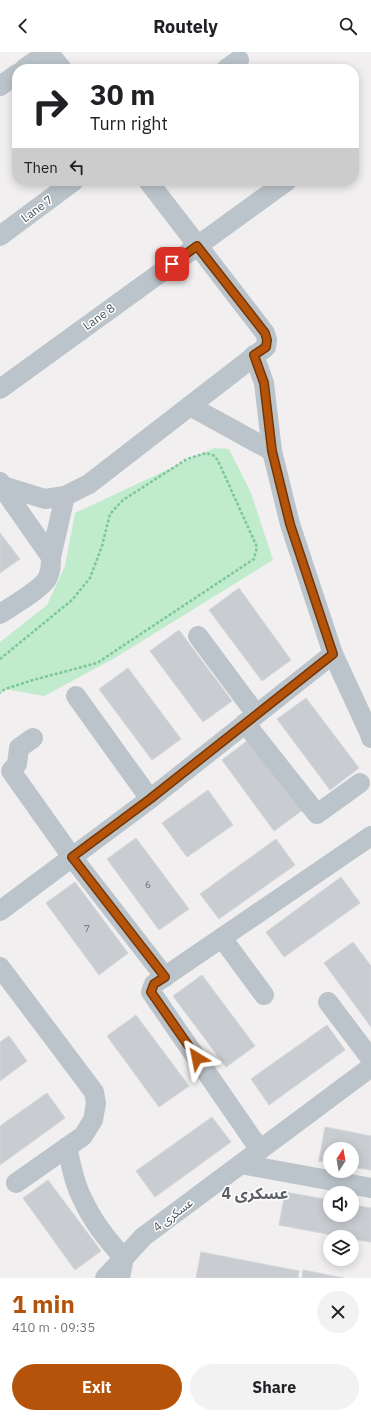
<!DOCTYPE html>
<html lang="en">
<head>
<meta charset="utf-8">
<style>
	body { margin:0; font-family:"IBM Plex Sans","Noto Sans Arabic",sans-serif; background:#f2f2f2; color:#202124; height:100vh; display:flex; flex-direction:column; font-size:15px; white-space:nowrap }
	* { box-sizing:border-box; margin:0 }
	p { font-size:13px; color:#757577 }
	.icon { flex:none; width:22px; height:22px; fill:none; stroke:currentColor; stroke-width:2; stroke-linecap:round; stroke-linejoin:round }
	.map { position:relative; height:1226px; overflow:hidden }
	.panel { display:flex; flex-direction:column; background:#fff; flex:1 }
	.panel>* { flex:none }
	.top-card { position:absolute; left:12px; top:12px; width:347px; height:122px; border-radius:16px; box-shadow:0 2px 10px #0003; background:#fff; color:#202124; overflow:hidden }
	.needle { width:26px; rotate:11deg }
	.controls { position:absolute; left:323px; top:1090px; display:grid; gap:8px }
	.controls a { display:grid; place-items:center; width:36px; height:36px; border-radius:50%; background:#fff; box-shadow:0 2px 10px #0003; font-size:20px }
	.pin { position:absolute; display:grid; place-items:center; width:34px; height:34px; color:#fff; margin:-17px; border-radius:8px; box-shadow:0 2px 6px #0006 }
	.me { position:absolute; width:44px; margin:-22px; rotate:325deg; stroke-linejoin:round; filter:drop-shadow(0 0 3px #0008) }
	.turn { display:flex; align-items:center; gap:14px; height:84px; padding:0 12px; font-size:18px }
	.turn .icon { width:52px; height:52px; stroke-width:2.5 }
	.turn b { display:block; font-size:28px; line-height:34px }
	.then { display:flex; align-items:center; height:38px; padding:0 12px; background:#0003; gap:8px; font-size:15px }
	.round { display:grid; place-items:center; flex:none; width:42px; height:42px; border-radius:21px; background:#f2f2f2 }
	.headline { display:flex; align-items:center; justify-content:space-between; height:68px; padding:0 12px }
	h1 { font-size:24px; font-weight:800; line-height:30px; color:#b45309 }
	.cta { display:flex; gap:8px; margin-top:auto; padding:8px 12px }
	.cta a { flex:1; height:46px; border-radius:24px; background:#b45309; color:#fff; font-size:16px; font-weight:800; line-height:46px; text-align:center }
	.cta a+a { background:#f2f2f2; color:#202124 }
	header { display:flex; justify-content:space-between; align-items:center; height:52px; padding:0 12px; background:#fff; font-size:18px; font-weight:800 }
	.map>svg:first-child { display:block }
	.green { fill:#c0ebcd }
	.building { fill:#c9ccd1; stroke:#d3d5d9 }
	.lines { fill:none; stroke-linecap:round; stroke-linejoin:round }
	.path { stroke:#7bc79a; stroke-width:2.5; stroke-dasharray:3 2; stroke-linecap:butt }
	.minor { stroke:#bbc4ca; stroke-width:20 }
	.route-casing { stroke:#753606; stroke-width:10 }
	.route { stroke:#b45309; stroke-width:7 }
	.labels { text-anchor:middle; stroke-width:3; stroke-linejoin:round; paint-order:stroke }
	.number-label { font-size:10px; fill:#687178 }
	.street-label { font-size:12px; fill:#48535a; stroke:#fff }
	.district-label { font-size:16px; font-weight:bold; fill:#5c5f63; stroke:#fff }
</style>
</head>
<body>
<header><svg class="icon" aria-label="back" viewBox="0 0 24 24"><path d="M15 5l-7 7 7 7"/></svg>Routely<svg class="icon" aria-label="search" viewBox="0 0 24 24"><circle cx="10" cy="10" r="6"/><path d="M15 15l6 6"/></svg></header>
<div class="map">
<svg width="371" height="1226" viewBox="0 0 371 1226">
	<rect width="100%" height="100%" fill="#f1efef"/>
	<!-- green -->
	<polygon class="green" points="214,396 229,397 251,441 273,508 113,607 44,644 5,637 0,641 0,590 47,553 65,514 75,461"/>
	<!-- building -->
	<g class="building">
		<polygon points="0,481 20,507 0,521"/>
		<polygon points="239,536 291,608 262,629 209,558"/>
		<polygon points="179,578 232,649 203,670 150,599"/>
		<polygon points="128,616 181,687 152,708 99,637"/>
		<polygon points="306,646 359,716 330,738 277,667"/>
		<polygon points="251,686 304,757 274,779 222,708"/>
		<polygon points="208,738 233,773 187,805 162,771"/>
		<polygon points="136,786 189,857 159,878 107,807"/>
		<polygon points="276,787 295,813 219,867 200,842"/>
		<polygon points="341,825 360,851 284,905 266,880"/>
		<polygon points="75,830 128,901 99,923 46,851"/>
		<polygon points="353,890 371,914 371,975 324,911"/>
		<polygon points="202,923 255,994 226,1015 173,944"/>
		<polygon points="136,963 189,1034 159,1055 107,984"/>
		<polygon points="327,973 345,998 269,1053 251,1027"/>
		<polygon points="9,984 27,1009 0,1029 0,990"/>
		<polygon points="47,1041 65,1066 0,1113 0,1074"/>
		<polygon points="212,1065 231,1090 155,1145 136,1119"/>
		<polygon points="325,1075 371,1084 371,1118 352,1115 352,1097 330,1097 330,1111 319,1109"/>
		<polygon points="48,1128 101,1199 75,1218 23,1146"/>
		<polygon points="285,1140 330,1148 330,1163 352,1163 352,1153 371,1156 371,1190 352,1187 352,1185 343,1185 279,1173"/>
		<polygon points="201,1200 299,1219 298,1226 196,1226"/>
		<polygon points="303,1218 344,1226 302,1226"/>
	</g>
	<g class="lines">
		<!-- path -->
		<polyline class="path" points="0,607 72,548 90,526 102,494 110,462 123,448 187,407 206,401 215,404 220,413 257,495 254,507 97,611 33,628 5,637 0,641"/>
		<!-- minor -->
		<g class="minor">
			<polyline points="48,0 62,17"/>
			<polyline points="24,17 48,0"/>
			<polyline points="226,17 239,8"/>
			<polyline points="0,34 17,22"/>
			<polyline points="0,184 74,129"/>
			<polyline points="254,303 264,331 272,399 290,472 333,602 370,682 371,686"/>
			<polyline points="0,337 287,129"/>
			<polyline points="190,354 272,399"/>
			<polyline points="0,430 3,434 45,447 65,444 89,432 266,295 267,288 265,281 148,129"/>
			<polyline points="51,505 65,444"/>
			<path d="M0 562C12 554 40 538 47 527 51 520 51 513 51 505L9 445 3 434"/>
			<polyline points="198,584 256,662"/>
			<polyline points="76,644 150,747"/>
			<polyline points="245,671 317,762 360,731"/>
			<polyline points="33,686 19,696 17,712 11,719 72,805 165,925"/>
			<polyline points="0,859 150,747 333,602"/>
			<polyline points="222,886 264,943"/>
			<polyline points="0,915 94,1040 96,1051 93,1068 83,1084 16,1131"/>
			<polyline points="328,950 371,1007"/>
			<path d="M67 1095C71 1112 74 1132 83 1148 93 1170 108 1189 124 1206L105 1226"/>
			<polyline points="260,1098 151,940 154,932 371,784"/>
			<polyline points="241,1112 371,1136"/>
			<polyline points="120,1226 124,1206 143,1185 371,1015"/>
		</g>
	</g>
	<g class="lines">
		<!-- route casing -->
		<g class="route-casing">
			<polyline id="route" points="172,212 197,194 265,281 267,288 266,295 254,303 264,331 272,399 290,472 333,602 150,747 72,805 165,925 154,932 151,940 197,1006"/>
		</g>
		<!-- route -->
		<use href="#route" class="route"/>
	</g>
	<g class="labels">
		<!-- number labels -->
		<g class="number-label">
			<text x="148" y="836">6</text>
			<text x="87" y="880">7</text>
		</g>
		<!-- street labels -->
		<g class="street-label">
			<text transform="translate(37 157) rotate(-37)" y="4">Lane 7</text>
			<text transform="translate(99 265) rotate(-36)" y="4">Lane 8</text>
			<text transform="translate(173 1163) rotate(-37)" y="4">عسکری 4</text>
		</g>
		<!-- district labels -->
		<g class="district-label">
			<text x="255" y="1147">عسکری 4</text>
		</g>
	</g>
</svg>
<div class="controls">
<a><svg class="needle" viewBox="-14 -14 28 28"><path d="M0-13l5 13h-10z" fill="#e53935"/><path d="M0 13l5-13h-10z" fill="#757577"/></svg></a>
<a><svg class="icon" aria-label="sound" viewBox="0 0 24 24"><path d="M4 9h4l5-4v14l-5-4H4zM17 9q2 3 0 6"/></svg></a>
<a><svg class="icon" aria-label="layers" viewBox="0 0 24 24"><path d="M12 4l9 5-9 5-9-5zM3 14l9 5 9-5"/></svg></a>
</div>
<div class="pin" style="left:172px;top:212px;background:#d93025"><svg class="icon" aria-label="arrive" viewBox="0 0 24 24"><path d="M6 21V4h12l-3 4 3 4H6"/></svg></div>
<svg class="me" style="left:197px;top:1006px" viewBox="-20 -20 40 40"><path d="M0-17L14 15 0 8-14 15z" fill="#b45309" stroke="#fff" stroke-width="4"/></svg>
<div class="top-card">
<div class="turn"><svg class="icon" aria-label="right" viewBox="0 0 24 24"><path d="M7 20v-9h11M14 6l5 5-5 5"/></svg><div><b>30 m</b>Turn right</div></div>
<div class="then">Then<svg class="icon" aria-label="left" viewBox="0 0 24 24"><path d="M17 20v-9H6M10 6l-5 5 5 5"/></svg></div>
</div>
</div>
<section class="panel">
<div class="headline"><div><h1>1 min</h1><p>410 m · 09:35</p></div><a class="round"><svg class="icon" aria-label="close" viewBox="0 0 24 24"><path d="M6 6l12 12M18 6L6 18"/></svg></a></div>
<div class="cta"><a>Exit</a><a>Share</a></div>
</section>
</body>
</html>
